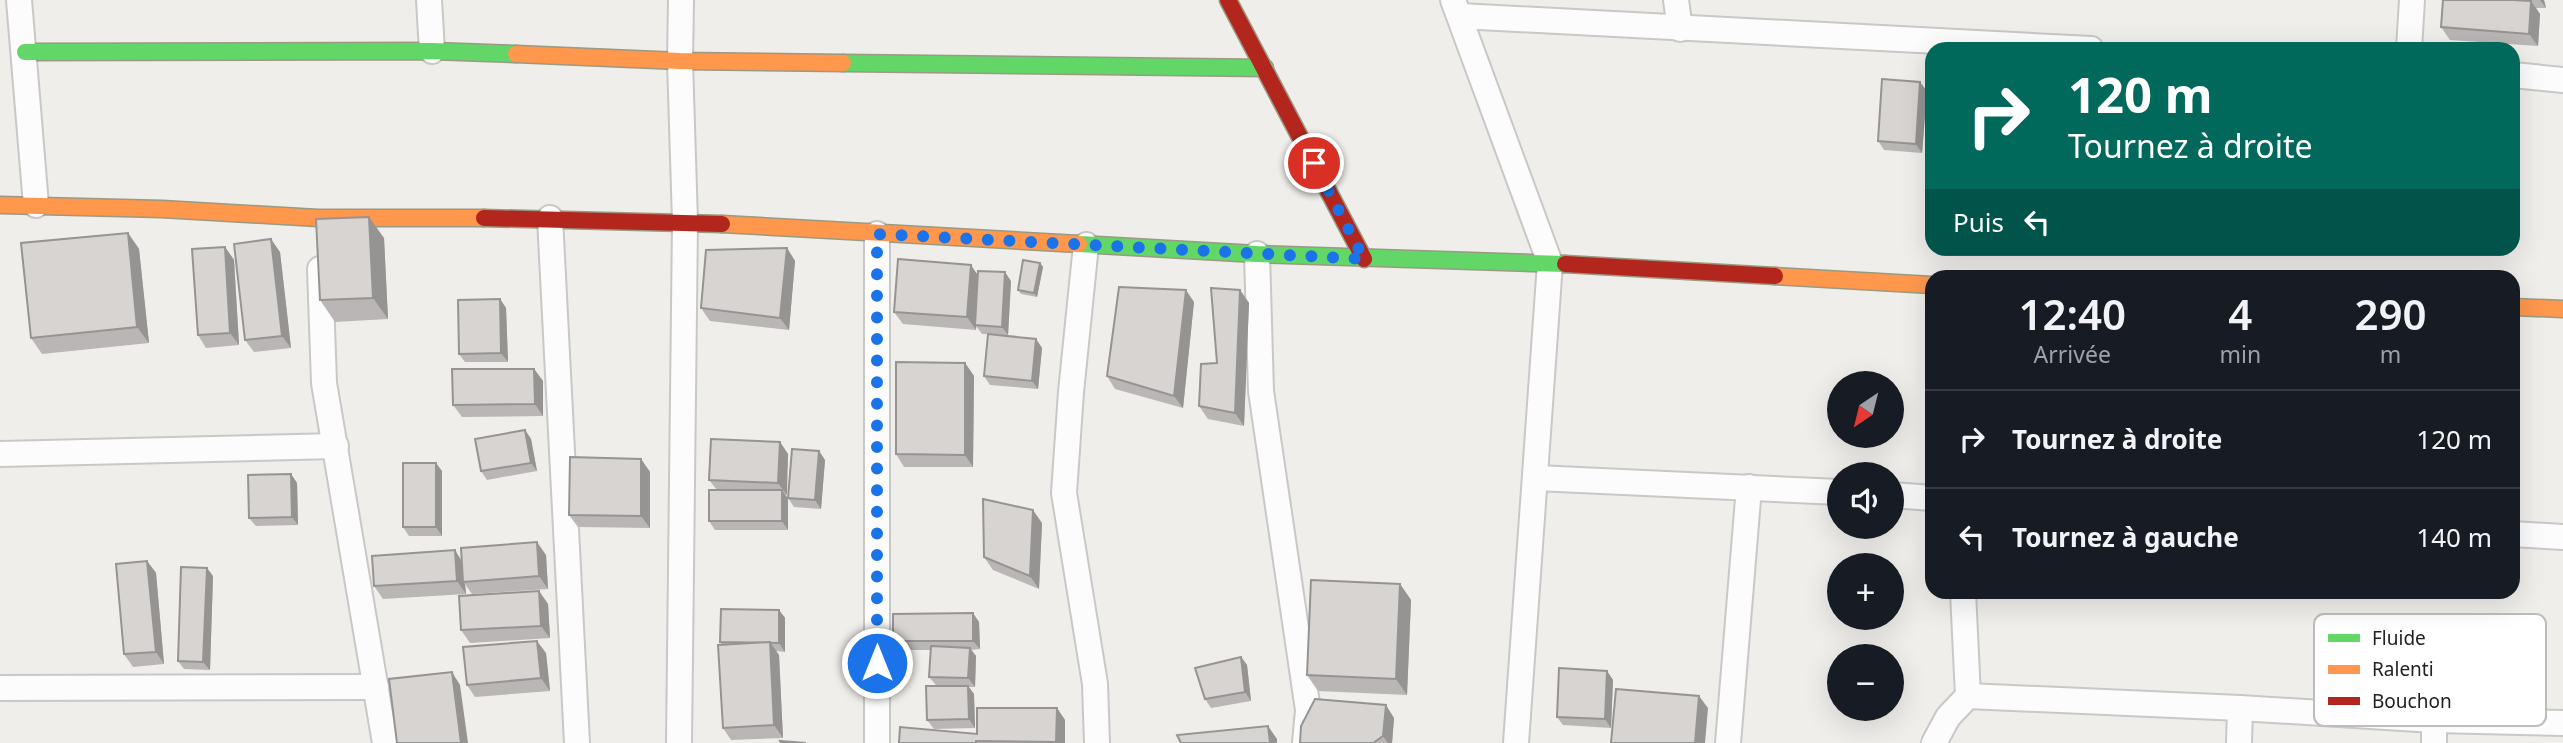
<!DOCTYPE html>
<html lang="fr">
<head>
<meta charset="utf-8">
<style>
	body { margin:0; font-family:"Noto Sans",sans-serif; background:#20242c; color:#f1f3f6; height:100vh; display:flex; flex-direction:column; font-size:26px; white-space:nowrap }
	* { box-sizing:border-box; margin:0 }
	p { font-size:23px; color:#9ea1a6 }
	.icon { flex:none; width:38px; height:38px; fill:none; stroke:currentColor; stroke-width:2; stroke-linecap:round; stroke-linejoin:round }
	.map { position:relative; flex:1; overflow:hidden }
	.drawer { position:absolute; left:1925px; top:270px; width:595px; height:329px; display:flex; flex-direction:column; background:#171b24; border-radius:21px; box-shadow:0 7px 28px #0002 }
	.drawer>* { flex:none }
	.banner { position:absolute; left:1925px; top:42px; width:595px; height:214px; border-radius:21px; box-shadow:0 7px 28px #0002; background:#00695c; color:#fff; overflow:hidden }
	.needle { width:46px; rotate:215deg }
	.fabs { position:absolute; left:1827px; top:371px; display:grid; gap:14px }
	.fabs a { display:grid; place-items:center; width:77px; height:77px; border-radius:50%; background:#171b24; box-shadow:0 7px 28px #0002; font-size:35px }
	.pin { position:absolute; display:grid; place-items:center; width:60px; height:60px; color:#fff; margin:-30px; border:4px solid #fff; border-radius:50%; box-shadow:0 2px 7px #0007 }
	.me { position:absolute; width:77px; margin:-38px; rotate:0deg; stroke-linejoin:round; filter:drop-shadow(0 0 5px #0008) }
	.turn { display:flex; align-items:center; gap:24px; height:147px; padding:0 28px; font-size:32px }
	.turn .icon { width:91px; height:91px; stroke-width:2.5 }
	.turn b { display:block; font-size:49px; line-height:60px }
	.then { display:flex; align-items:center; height:66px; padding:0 28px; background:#0003; gap:14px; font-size:26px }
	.eta { display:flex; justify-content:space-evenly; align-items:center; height:119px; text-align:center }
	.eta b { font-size:42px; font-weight:600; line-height:49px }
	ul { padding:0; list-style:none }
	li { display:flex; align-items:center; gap:21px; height:98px; padding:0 28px; border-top:2px solid #363941 }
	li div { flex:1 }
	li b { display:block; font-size:26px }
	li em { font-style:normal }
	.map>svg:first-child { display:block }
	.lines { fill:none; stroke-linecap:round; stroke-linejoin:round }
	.street-casing { stroke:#c9c8c7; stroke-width:28 }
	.fast-casing { stroke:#999a82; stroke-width:19 }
	.slow-casing { stroke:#999a82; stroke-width:19 }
	.jam-casing { stroke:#999a82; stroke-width:19 }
	.street { stroke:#fdfcfc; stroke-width:24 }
	.fast { stroke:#63d668; stroke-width:16 }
	.slow { stroke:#ff974d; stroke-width:16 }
	.jam { stroke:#b3261e; stroke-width:16 }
	.wall { fill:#b9b6b5 }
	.shaded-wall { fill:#969493 }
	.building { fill:#d7d4d2; stroke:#969493; stroke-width:2 }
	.route { stroke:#1a73e8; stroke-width:12; stroke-dasharray:0 21.6 }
	.key { fill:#fff; stroke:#bdbdbd; stroke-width:2 }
	.key-label { font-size:19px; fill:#222 }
</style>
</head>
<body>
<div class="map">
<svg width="2563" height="743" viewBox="0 0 2563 743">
	<rect width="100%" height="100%" fill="#f0eeeb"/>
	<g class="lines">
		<!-- street casing -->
		<g class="street-casing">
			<g id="street">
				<polyline points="19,0 36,205"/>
				<polyline points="429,0 432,51"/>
				<polyline points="1453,0 1550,263 1516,743"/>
				<polyline points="1676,0 1680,29"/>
				<polyline points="1460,16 2091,49"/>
				<polyline points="2409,49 2412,0"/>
				<polyline points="2513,75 2563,80"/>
				<polyline points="550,218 577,743"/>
				<polyline points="1086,245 1071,392 1064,493 1095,684 1097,743"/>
				<polyline points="1257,254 1261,391 1308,710 1305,743"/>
				<polyline points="320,269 324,383 385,743"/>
				<polyline points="0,454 336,446"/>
				<polyline points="1536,478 1839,492"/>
				<polyline points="1892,495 1932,498"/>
				<polyline points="2513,534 2563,537"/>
				<polyline points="0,688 376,687"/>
				<polyline points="1968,696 2240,708 2434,720 2563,723"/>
				<polyline points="679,743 685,222 680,61 681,0"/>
				<polyline points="877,743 877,234"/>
				<polyline points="1728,743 1749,487"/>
				<polyline points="1934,743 1948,717 1968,696 1963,592"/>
				<polyline points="2239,743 2240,708"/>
				<polyline points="2434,743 2434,720"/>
			</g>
		</g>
		<!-- fast casing -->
		<g class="fast-casing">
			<g id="fast">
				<polyline points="25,52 432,51 516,54"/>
				<polyline points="843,63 1265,68"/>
				<polyline points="1079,244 1257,254 1565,264"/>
			</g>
		</g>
		<!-- slow casing -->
		<g class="slow-casing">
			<g id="slow">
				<polyline points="516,54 680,61 843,63"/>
				<polyline points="0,205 162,209 318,218 484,218"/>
				<polyline points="722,224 1079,244"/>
				<polyline points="1775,276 1932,285"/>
				<polyline points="2513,307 2563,309"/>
			</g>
		</g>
		<!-- jam casing -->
		<g class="jam-casing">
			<g id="jam">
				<polyline points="1228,0 1364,259"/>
				<polyline points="484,218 722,224"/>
				<polyline points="1565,264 1775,276"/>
			</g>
		</g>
		<!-- street -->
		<use href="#street" class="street"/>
		<!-- fast -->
		<use href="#fast" class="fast"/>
		<!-- slow -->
		<use href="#slow" class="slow"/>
		<!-- jam -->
		<use href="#jam" class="jam"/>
	</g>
	<!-- wall -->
	<g class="wall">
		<polygon points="2441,0 2544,0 2546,8 2536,8 2540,14 2538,46 2450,40 2441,27 2443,1"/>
		<polygon points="1927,91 1922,153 1884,150 1878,141"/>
		<polygon points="128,233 139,249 149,343 42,354 31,338"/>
		<polygon points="384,238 388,319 335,322 320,300"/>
		<polygon points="225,247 234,260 239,345 206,348 198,335"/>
		<polygon points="787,248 795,261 789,330 710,321 701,308"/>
		<polygon points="280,252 291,348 254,352 245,340"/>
		<polygon points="1040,263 1043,267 1037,297 1021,294 1018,290"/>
		<polygon points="978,276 1011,281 1008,335 982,334 976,326 976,330 903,324 894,312"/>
		<polygon points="1240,290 1249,303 1244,426 1208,419 1199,406 1217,363"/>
		<polygon points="500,299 506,308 508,362 465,362 459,354"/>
		<polygon points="1194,302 1183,408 1115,389 1107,376"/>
		<polygon points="1036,339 1042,348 1038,389 990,385 984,376"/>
		<polygon points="965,363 974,376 973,467 904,467 896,454"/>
		<polygon points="534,369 543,381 543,416 462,417 453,405"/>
		<polygon points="525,430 531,439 537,471 487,480 481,471"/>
		<polygon points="780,442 788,454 786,495 788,499 788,530 715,530 709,521 717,490 709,480"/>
		<polygon points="819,451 825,460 821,509 794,507 788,498"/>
		<polygon points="641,459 650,472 650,528 578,527 569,515"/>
		<polygon points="442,471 442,536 409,536 403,527"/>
		<polygon points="291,474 297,483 298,525 256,526 249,518"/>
		<polygon points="1042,523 1039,589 993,570 984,557"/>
		<polygon points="546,555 548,589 472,594 465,584 466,594 383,599 374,586 462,560"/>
		<polygon points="147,561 156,573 164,664 133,667 124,654"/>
		<polygon points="213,576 210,670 184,669 178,661"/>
		<polygon points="1400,584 1411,600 1407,695 1318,691 1307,675"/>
		<polygon points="539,591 548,604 550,638 470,643 461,630"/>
		<polygon points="779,610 785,618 785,652 776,651 779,655 783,738 731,740 723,728 722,645 720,642"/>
		<polygon points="979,622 980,649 971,650 976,656 975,687 969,687 974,694 975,728 934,729 927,720 950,686 936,685 929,677 931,650 899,650 893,641"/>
		<polygon points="546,653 550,691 475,697 467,685"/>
		<polygon points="1241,657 1247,665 1251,701 1211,708 1205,699"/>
		<polygon points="1607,671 1613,680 1611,728 1563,725 1557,717"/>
		<polygon points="1057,708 1065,720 1065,743 899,743 977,734"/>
		<polygon points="1394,718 1392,743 1300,743"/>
	</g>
	<!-- shaded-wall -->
	<g class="shaded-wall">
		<polygon points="2540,0 2544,0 2546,8"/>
		<polygon points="2531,1 2540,14 2538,46 2529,34"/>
		<polygon points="1920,82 1927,91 1922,153 1916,144"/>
		<polygon points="369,217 384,238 388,319 373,298"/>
		<polygon points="128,233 139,249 149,343 137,327"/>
		<polygon points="271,239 280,252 291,348 282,336"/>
		<polygon points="225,247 234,260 239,345 230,333"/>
		<polygon points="787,248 795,261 789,330 780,318"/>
		<polygon points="1040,263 1043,267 1037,297 1034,293"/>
		<polygon points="971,265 979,277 976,330 967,317"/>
		<polygon points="1005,272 1011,281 1008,335 1002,327"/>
		<polygon points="1186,290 1194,302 1183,408 1174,396"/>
		<polygon points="1240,290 1249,303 1244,426 1235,413"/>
		<polygon points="500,299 506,308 508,362 501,353"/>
		<polygon points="1036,339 1042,348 1038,389 1032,381"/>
		<polygon points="965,363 974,376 973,467 965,455"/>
		<polygon points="534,369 543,381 543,416 535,404"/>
		<polygon points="525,430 531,439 537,471 531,463"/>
		<polygon points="780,442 788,454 787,495 778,483"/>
		<polygon points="819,451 825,460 821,509 815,500"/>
		<polygon points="641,459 650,472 650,528 641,516"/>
		<polygon points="436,463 442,471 442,536 436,527"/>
		<polygon points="291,474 297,483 298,525 292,517"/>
		<polygon points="782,490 788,499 788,530 782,521"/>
		<polygon points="1033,510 1042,523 1039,589 1030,576"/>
		<polygon points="537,542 546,555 548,589 539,576"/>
		<polygon points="455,550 463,563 463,582 465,584 466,594 457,581"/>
		<polygon points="147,561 156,573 164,664 156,652"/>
		<polygon points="207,568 213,576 210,670 203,662"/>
		<polygon points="1400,584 1411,600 1407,695 1396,679"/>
		<polygon points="539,591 548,604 550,638 541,626"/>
		<polygon points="779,610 785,618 785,652 779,643"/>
		<polygon points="973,613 979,622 980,649 973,641"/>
		<polygon points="537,641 546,653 550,691 541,678"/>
		<polygon points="770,642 779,655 783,738 774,725"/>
		<polygon points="970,648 976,656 975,687 968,678"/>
		<polygon points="1241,657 1247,665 1251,701 1245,692"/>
		<polygon points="1607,671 1613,680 1611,728 1605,719"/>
		<polygon points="452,672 460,685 468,743 461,743"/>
		<polygon points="968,686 974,694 975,728 969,719"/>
		<polygon points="1699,696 1708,708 1705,743 1695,743"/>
		<polygon points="1386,705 1394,718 1392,743 1388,743 1383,736"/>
		<polygon points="1057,708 1065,720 1065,743 1057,743 1056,742"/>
		<polygon points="1268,726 1277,739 1277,743 1270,743"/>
	</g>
	<!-- building -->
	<g class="building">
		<polygon points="2443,0 2512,0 2531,1 2529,34 2441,27"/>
		<polygon points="1882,79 1920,82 1916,144 1878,141"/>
		<polygon points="369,217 373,298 320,300 316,219"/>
		<polygon points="128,233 137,327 31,338 21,243"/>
		<polygon points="271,239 282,336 245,340 234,244"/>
		<polygon points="225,247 230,333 198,335 192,249"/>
		<polygon points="787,248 780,318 701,308 706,250"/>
		<polygon points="898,259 971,265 967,317 894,312"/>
		<polygon points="1023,260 1040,263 1034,293 1018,290"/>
		<polygon points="978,271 1005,272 1002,327 975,325"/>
		<polygon points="1119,287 1186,290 1174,396 1107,376"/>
		<polygon points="1211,288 1240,290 1235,413 1199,406 1201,364 1217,363"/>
		<polygon points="500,299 501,353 459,354 458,300"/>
		<polygon points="988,334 1036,339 1032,381 984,376"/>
		<polygon points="896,362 965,363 965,455 896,454"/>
		<polygon points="452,369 534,369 535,404 453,405"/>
		<polygon points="525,430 531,463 481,471 475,439"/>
		<polygon points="711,439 780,442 778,483 709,480"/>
		<polygon points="792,449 819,451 815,500 788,498"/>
		<polygon points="570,457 641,459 641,516 569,515"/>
		<rect x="403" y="463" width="33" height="64"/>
		<polygon points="291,474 292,517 249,518 248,475"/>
		<rect x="709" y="490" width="73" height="31"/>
		<polygon points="983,499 1033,510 1030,576 984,557"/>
		<polygon points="537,542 539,576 463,582 461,548"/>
		<polygon points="455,550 457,581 374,586 372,556"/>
		<polygon points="147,561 156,652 124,654 116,564"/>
		<polygon points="181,567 207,568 203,662 178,661"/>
		<polygon points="1311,580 1400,584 1396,679 1307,675"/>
		<polygon points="539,591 541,626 461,630 459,596"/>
		<polygon points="721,609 779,610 779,643 720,642"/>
		<polygon points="973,613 973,641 893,641 893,614"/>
		<polygon points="537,641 541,678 467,685 463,647"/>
		<polygon points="770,642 774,725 723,728 718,645"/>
		<polygon points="931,646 970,648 968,678 929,677"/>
		<polygon points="1241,657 1245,692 1205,699 1195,668"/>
		<polygon points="1559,668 1607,671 1605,719 1557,717"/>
		<polygon points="452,672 461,743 397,743 389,679"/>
		<polygon points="926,686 968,686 969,719 927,720"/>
		<polygon points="1616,689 1699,696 1695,743 1611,743"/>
		<polygon points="1315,699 1386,705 1383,736 1373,743 1300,743 1301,726"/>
		<polygon points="977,708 1057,708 1056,742 976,741 976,743 899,743 900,727 977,734"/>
		<polygon points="1268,726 1270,743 1181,743 1177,735"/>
		<polygon points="780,741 806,743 781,743"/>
	</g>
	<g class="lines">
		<!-- route -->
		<polyline class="route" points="877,663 877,234 1364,259 1314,163"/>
	</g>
	<!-- legend -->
	<rect x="2314" y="614" width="232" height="112" rx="10" class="key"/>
	<rect x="2328" y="634" width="32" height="8" fill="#63d668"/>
	<rect x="2328" y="665" width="32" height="9" fill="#ff974d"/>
	<rect x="2328" y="697" width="32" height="8" fill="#b3261e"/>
	<g class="key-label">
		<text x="2372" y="645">Fluide</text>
		<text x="2372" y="676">Ralenti</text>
		<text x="2372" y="708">Bouchon</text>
	</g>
</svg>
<div class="fabs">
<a><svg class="needle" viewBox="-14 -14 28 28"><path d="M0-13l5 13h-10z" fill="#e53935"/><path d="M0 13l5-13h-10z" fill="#9ea1a6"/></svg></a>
<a><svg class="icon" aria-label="sound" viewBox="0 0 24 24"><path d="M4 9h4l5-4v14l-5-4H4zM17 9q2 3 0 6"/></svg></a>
<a>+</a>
<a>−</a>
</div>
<div class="pin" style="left:1314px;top:163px;background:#d93025"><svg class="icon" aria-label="arrive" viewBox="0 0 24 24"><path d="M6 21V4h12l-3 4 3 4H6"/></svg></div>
<svg class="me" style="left:877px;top:663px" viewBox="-20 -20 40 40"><circle r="17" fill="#1a73e8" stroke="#fff" stroke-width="3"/><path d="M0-11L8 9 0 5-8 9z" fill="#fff"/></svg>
<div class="banner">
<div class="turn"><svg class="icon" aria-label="right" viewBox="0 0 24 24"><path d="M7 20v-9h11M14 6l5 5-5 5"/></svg><div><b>120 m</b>Tournez à droite</div></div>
<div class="then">Puis<svg class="icon" aria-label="left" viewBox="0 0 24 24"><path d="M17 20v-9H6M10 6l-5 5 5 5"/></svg></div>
</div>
<section class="drawer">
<div class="eta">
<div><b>12:40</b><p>Arrivée</p></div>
<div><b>4</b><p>min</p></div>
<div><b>290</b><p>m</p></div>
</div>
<ul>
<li><svg class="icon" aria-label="right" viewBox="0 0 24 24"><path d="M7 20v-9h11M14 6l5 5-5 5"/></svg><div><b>Tournez à droite</b></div><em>120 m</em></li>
<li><svg class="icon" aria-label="left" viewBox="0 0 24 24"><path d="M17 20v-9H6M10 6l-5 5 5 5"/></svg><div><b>Tournez à gauche</b></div><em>140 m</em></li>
</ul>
</section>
</div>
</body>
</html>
